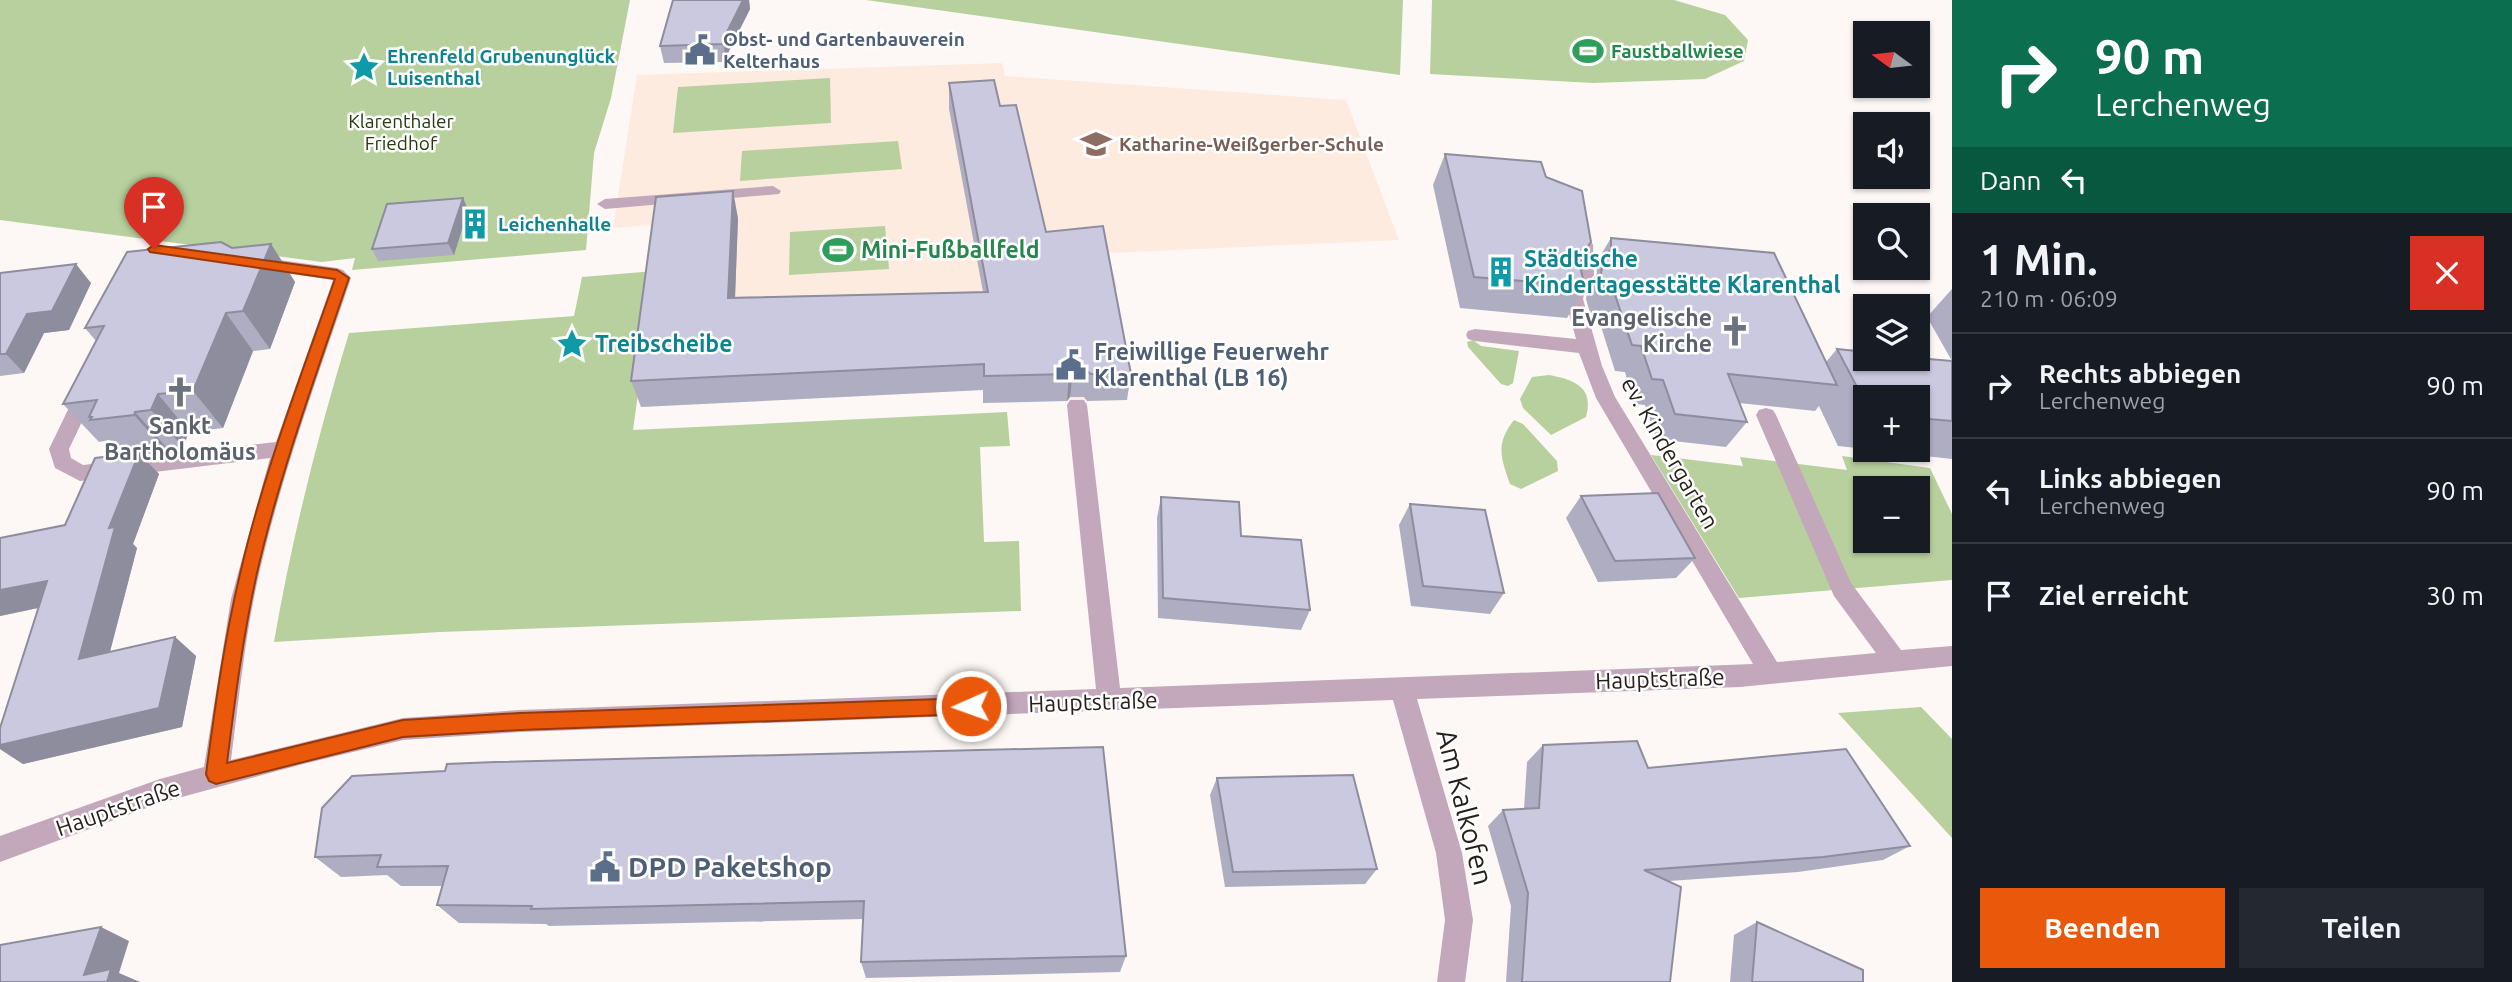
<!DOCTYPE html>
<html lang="de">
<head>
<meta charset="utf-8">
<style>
	body { margin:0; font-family:Ubuntu,sans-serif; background:#242831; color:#f1f3f6; height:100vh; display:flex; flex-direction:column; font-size:26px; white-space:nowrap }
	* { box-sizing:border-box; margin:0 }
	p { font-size:23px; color:#9ea1a6 }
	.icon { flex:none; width:38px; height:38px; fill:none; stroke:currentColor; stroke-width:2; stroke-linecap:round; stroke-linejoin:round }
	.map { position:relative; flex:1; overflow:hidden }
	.details { display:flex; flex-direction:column; background:#171b24; width:560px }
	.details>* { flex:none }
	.banner { background:#0b6e4f; color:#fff; overflow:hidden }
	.needle { width:46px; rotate:285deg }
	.fabs { position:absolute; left:1853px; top:21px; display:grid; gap:14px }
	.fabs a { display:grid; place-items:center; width:77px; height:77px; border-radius:0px; background:#171b24; box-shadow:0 2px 5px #0004; font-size:35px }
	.pin { position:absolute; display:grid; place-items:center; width:60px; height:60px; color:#fff; margin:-72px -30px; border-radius:50% 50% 50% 0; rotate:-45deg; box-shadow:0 0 7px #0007 }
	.pin .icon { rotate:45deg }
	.me { position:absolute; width:77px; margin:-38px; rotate:268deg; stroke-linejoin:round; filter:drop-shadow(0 0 5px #0008) }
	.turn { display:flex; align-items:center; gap:24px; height:147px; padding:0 28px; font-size:32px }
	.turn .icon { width:91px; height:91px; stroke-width:2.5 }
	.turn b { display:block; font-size:49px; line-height:60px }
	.then { display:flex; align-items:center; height:66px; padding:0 28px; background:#0003; gap:14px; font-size:26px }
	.round { display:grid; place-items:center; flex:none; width:74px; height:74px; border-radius:0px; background:#242831 }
	.head { display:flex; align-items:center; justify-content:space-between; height:119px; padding:0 28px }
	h1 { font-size:42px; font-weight:700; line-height:52px }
	.primary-button { display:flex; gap:14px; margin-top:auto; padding:14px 28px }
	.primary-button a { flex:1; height:80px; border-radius:0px; background:#ea580c; color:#fff; font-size:28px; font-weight:700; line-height:80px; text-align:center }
	.primary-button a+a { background:#242831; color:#f1f3f6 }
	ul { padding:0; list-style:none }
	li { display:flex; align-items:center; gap:21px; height:105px; padding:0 28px; border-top:2px solid #363941 }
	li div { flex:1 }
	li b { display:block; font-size:26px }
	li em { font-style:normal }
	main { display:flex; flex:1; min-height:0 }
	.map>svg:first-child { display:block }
	.built { fill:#fdebdf }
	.green { fill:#b7d09d; fill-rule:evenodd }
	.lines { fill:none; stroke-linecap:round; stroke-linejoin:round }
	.minor { fill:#c3a7ba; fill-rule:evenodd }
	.wall { fill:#afadc1 }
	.shaded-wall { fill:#8e8d9d }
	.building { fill:#cbc9e0; stroke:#8e8d9d; stroke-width:2 }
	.route { fill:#ea580c; stroke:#983908; stroke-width:2 }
	.labels { text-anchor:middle; stroke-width:5; stroke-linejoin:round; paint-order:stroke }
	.far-service-label { font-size:19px; font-weight:bold; fill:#4e5e75; stroke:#fff; text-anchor:start }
	.far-leisure-label { font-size:19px; font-weight:bold; fill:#27864d; stroke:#fff; text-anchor:start }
	.far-culture-label { font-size:19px; font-weight:bold; fill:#0d838f; stroke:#fff; text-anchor:start }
	.far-park-label { font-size:19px; fill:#283b0c; stroke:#fff }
	.far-education-label { font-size:19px; font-weight:bold; fill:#785e54; stroke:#fff; text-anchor:start }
	.leisure-label { font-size:23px; font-weight:bold; fill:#27864d; stroke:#fff; text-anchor:start }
	.culture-label { font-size:23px; font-weight:bold; fill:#0d838f; stroke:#fff; text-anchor:start }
	.worship-label { font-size:23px; font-weight:bold; fill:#5b616d; stroke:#fff; text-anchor:end }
	.service-label { font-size:23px; font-weight:bold; fill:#4e5e75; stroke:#fff; text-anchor:start }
	.street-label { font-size:23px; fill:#261e18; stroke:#fff }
	.near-street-label { font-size:28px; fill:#261e18; stroke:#fff }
	.near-service-label { font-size:28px; font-weight:bold; fill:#4e5e75; stroke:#fff; text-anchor:start }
</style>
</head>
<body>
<main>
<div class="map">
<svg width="1952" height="982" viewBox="0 0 1952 982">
	<rect width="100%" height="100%" fill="#fdf8f5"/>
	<!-- built -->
	<polygon class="built" points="1002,63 1005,76 1346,100 1399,240 1108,253 1118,289 1070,292 1127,400 1020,401 983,390 641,407 664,224 613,228 637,75"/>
	<!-- green -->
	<g class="green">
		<polygon points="0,0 630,0 611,98 594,153 586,250 352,270 355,258 322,262 0,220"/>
		<polygon points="866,0 1403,0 1400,75"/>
		<polygon points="1432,0 1674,0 1725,15 1748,40 1744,61 1705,79 1593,83 1430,74"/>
		<polygon points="830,78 831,123 673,133 678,87"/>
		<polygon points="898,141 902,169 740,181 742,151"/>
		<polygon points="885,226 889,269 789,275 790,232"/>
		<path d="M655 271 633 430 1007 412 1010 446 980 447 984 542 1019 541 1021 611 440 632 274 642C292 537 318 435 349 333L574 316 582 277Z"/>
		<polygon points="1473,340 1481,346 1519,351 1513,383 1508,386 1501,384 1468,347 1467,342"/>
		<path d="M1549 375C1575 380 1594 387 1586 417L1551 435 1523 408 1520 399 1532 377Z"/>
		<path d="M1514 420 1523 424 1557 461 1558 471 1521 489 1510 484C1501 458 1495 444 1514 420Z"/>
		<path d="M1651 455 1743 466 1740 457 1847 470 1842 456 1930 468 1952 514V580L1739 598ZM1866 488H1918V541H1866Z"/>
		<polygon points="1921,707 1952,739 1952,838 1838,713"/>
	</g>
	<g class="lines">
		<!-- minor -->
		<g class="minor">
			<polygon points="773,186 781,191 779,194 605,209 597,204 605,199"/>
			<path d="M1584 239 1593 244 1594 275 1586 286 1583 299 1602 366 1615 397 1777 662 1876 653 1834 596 1756 415 1759 410 1766 408 1773 410 1776 415 1851 583 1901 650 1952 646V666L1740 687 1417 699 1462 853 1473 920 1465 982H1437L1445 920 1436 853 1393 700 520 732 403 740 303 764 160 803 0 862V836L160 779 204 767 231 599 270 458 80 481 55 468 49 449 79 387H93L96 392 69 449 71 458 83 465 276 442 333 280 258 269 249 263 252 259 258 257 337 268 343 270 351 278C318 376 282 473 259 574 245 635 239 698 231 760L403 718 520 710 1096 689 1067 405 1070 400H1084L1087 405 1120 688 1753 664 1596 398 1579 353 1475 341 1468 339 1466 335 1468 331 1475 329 1576 339 1565 299 1568 285 1576 274 1575 244Z"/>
		</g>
	</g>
	<!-- wall -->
	<g class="wall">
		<polygon points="673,0 749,0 750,9 728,53 727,62 664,63 660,46"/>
		<polygon points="949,83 1000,106 1046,232 1131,374 1127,400 1087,401 1084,397 1070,397 1067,401 983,403 983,390 641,407 631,381 738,218 735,297 983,292 949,109"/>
		<polygon points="1445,154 1546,177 1591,242 1582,258 1580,267 1585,286 1567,318 1460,308 1433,185"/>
		<polygon points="463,198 468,210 454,255 378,261 372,249"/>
		<polygon points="1611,238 1826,362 1837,349 1952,361 1952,459 1871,450 1918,450 1918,397 1866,397 1866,449 1838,446 1819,406 1815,411 1739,403 1747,422 1726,447 1656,439 1645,405 1635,404 1625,372 1615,371 1599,320 1592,320 1586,299 1588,287 1597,273 1596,263"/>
		<polygon points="271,244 295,282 270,349 253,351 223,428 189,432 183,447 168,449 167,452 142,455 159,474 133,544 137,548 110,652 175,637 196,656 182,727 23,764 0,749 0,728 38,608 0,616 0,538 65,525 123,455 109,440 99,442 63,404 96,341 85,328 232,248"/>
		<polygon points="0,273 91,283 69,330 44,333 24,373 0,376"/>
		<polygon points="1952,289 1952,361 1927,317"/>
		<polygon points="1581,496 1695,558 1676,578 1598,582 1566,518"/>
		<polygon points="1161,497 1241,536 1310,610 1301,630 1158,618 1157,518"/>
		<polygon points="1410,504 1504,593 1490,614 1411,606 1399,525"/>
		<polygon points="1543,745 1648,768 1910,846 1883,860 1798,872 1669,881 1670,982 1506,982 1511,906 1488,826 1503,810 1524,809 1527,762"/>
		<polygon points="352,776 1126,956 1120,972 866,978 861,962 863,919 549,926 546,924 459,923 437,905 442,886 401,886 387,875 341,877 315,857"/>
		<polygon points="1217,778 1377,869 1365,884 1225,887 1210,795"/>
		<polygon points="1757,922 1863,982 1730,982 1734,935"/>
	</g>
	<!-- shaded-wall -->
	<g class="shaded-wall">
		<polygon points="743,0 749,0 750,9 728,53 727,62 723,44 725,36"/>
		<polygon points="733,191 738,218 734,325 728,298"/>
		<polygon points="463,198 468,210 454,255 448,243"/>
		<polygon points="271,244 295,282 270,349 243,311"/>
		<polygon points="76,264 91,283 69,330 44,333 24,373 6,354 27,314"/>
		<polygon points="226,313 253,351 223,428 193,391"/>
		<polygon points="1073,371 1070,397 1067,401 1069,374"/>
		<polygon points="158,394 189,432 183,447 151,410"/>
		<polygon points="135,412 168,449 167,452 134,415"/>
		<polygon points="139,453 159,474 133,544 137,548 103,678 79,659 109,528"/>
		<polygon points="47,581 71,601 0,616 0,590"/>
		<polygon points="175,637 196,656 182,727 23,764 0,749 0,745"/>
		<polygon points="101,927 129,941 119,973 140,982 99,982 84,975"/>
	</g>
	<!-- building -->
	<g class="building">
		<polygon points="673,0 743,0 725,36 723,44 660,46"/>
		<polygon points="994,80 1000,106 1016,105 1046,232 1103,226 1131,374 1091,374 1087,371 1073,371 1069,374 984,376 984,364 631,381 656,197 733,191 728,298 988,292 949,83"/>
		<polygon points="1445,154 1541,162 1546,177 1582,191 1591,242 1583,253 1580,267 1585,286 1474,277"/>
		<polygon points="463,198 448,243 372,249 387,204"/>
		<polygon points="1611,238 1774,253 1837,385 1728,374 1747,422 1675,414 1663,380 1652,379 1641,346 1632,345 1615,295 1607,294 1601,273 1603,261 1611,249"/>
		<polygon points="221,242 232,248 271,244 243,311 226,313 193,391 158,394 151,410 135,412 134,415 90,420 92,417 89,417 97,400 63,404 104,326 85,328 127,252"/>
		<polygon points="76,264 52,311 27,314 6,354 0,354 0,273"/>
		<polygon points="1837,349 1866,352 1866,359 1918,359 1918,358 1952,361 1952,421 1918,418 1918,397 1866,397 1866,404"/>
		<polygon points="139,453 109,528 115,527 79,659 175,637 159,708 0,745 0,728 47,581 0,590 0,538 65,525 95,458"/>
		<polygon points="1658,493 1695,558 1615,561 1581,496"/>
		<polygon points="1161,497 1239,502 1241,536 1301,540 1310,610 1163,598"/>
		<polygon points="1410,504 1485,510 1504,593 1423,586"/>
		<polygon points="1637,741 1648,768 1846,749 1910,846 1823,857 1644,870 1681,887 1670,982 1522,982 1528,893 1503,810 1539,808 1543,745"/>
		<polygon points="1103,747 1126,956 861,962 864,901 531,909 532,906 437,905 448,866 377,867 381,855 315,857 322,808 352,776 445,771 447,764 495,762"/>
		<polygon points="1353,775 1377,869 1233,872 1217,778"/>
		<polygon points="1757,922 1863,970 1863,982 1752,982"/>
		<polygon points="101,927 84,975 111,969 107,982 0,982 0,945"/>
	</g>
	<!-- route -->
	<path class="route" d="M154 245 337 270 349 278C316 375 280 473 257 573 243 636 235 699 227 763L403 720 520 713 971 698 978 700 981 706 978 712 971 714 520 730 403 737 216 784 209 781 206 774C215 707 224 640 240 574 263 474 301 376 335 279L150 252 148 249Z"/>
	<!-- icons -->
	<defs>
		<g id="civic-bare" transform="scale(2.415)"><path d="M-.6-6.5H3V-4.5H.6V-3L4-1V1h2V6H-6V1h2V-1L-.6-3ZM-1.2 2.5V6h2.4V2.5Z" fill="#5c6f8a" stroke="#fff" stroke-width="2.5" paint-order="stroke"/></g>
		<g id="stadium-bare" transform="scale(2.415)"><path d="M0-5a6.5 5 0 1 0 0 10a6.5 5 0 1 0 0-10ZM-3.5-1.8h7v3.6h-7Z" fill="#2e9e5b" stroke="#fff" stroke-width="2.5" paint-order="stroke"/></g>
		<g id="sight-bare" transform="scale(2.415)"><path d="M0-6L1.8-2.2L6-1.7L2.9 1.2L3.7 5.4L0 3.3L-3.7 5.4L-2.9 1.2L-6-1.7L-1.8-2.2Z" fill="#0f9aa8" stroke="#fff" stroke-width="2.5" paint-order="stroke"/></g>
		<g id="school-bare" transform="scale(2.415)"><path d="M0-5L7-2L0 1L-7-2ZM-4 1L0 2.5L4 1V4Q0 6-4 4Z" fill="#8d6e63" stroke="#fff" stroke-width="2.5" paint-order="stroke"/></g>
		<g id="building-bare" transform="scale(2.415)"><path d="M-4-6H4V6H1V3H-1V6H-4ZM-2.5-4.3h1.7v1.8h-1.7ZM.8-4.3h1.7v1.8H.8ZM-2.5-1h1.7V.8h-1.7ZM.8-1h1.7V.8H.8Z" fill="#0f9aa8" stroke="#fff" stroke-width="2.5" paint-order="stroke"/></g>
		<g id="church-bare" transform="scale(2.415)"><path d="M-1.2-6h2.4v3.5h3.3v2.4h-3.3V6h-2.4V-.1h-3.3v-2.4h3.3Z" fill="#6b7280" stroke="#fff" stroke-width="2.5" paint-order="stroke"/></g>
	</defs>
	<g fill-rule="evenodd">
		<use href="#civic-bare" x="700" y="50"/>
		<use href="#stadium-bare" x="1588" y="51"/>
		<use href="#sight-bare" x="364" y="67"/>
		<use href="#school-bare" x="1096" y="144"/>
		<use href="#building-bare" x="475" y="224"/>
		<use href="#stadium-bare" x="838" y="250"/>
		<use href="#building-bare" x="1501" y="272"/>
		<use href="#church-bare" x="1735" y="331"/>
		<use href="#sight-bare" x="572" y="344"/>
		<use href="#civic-bare" x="1071" y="365"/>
		<use href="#church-bare" x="180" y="392"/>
		<use href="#civic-bare" x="605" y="867"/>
	</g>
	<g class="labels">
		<!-- far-service labels -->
		<g class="far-service-label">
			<text x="723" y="46">Obst- und Gartenbauverein<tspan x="723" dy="22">Kelterhaus</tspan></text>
		</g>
		<!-- far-leisure labels -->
		<g class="far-leisure-label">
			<text x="1611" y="58">Faustballwiese</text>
		</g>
		<!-- far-culture labels -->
		<g class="far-culture-label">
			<text x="387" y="63">Ehrenfeld Grubenunglück<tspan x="387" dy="22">Luisenthal</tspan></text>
			<text x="498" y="231">Leichenhalle</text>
		</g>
		<!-- far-park labels -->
		<g class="far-park-label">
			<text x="401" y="128">Klarenthaler<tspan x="401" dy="22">Friedhof</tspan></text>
		</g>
		<!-- far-education labels -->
		<g class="far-education-label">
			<text x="1119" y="151">Katharine-Weißgerber-Schule</text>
		</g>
		<!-- leisure labels -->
		<g class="leisure-label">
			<text x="861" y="258">Mini-Fußballfeld</text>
		</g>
		<!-- culture labels -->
		<g class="culture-label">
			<text x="1524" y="267">Städtische<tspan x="1524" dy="26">Kindertagesstätte Klarenthal</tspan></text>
			<text x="595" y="352">Treibscheibe</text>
		</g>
		<!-- worship labels -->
		<g class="worship-label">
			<text x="1712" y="326">Evangelische<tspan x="1712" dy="26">Kirche</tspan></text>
			<text x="180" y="434" text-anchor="middle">Sankt<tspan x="180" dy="26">Bartholomäus</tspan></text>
		</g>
		<!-- service labels -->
		<g class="service-label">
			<text x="1094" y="360">Freiwillige Feuerwehr<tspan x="1094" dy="26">Klarenthal (LB 16)</tspan></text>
		</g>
		<!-- street labels -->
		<g class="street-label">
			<text transform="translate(1670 453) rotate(60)" y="8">ev. Kindergarten</text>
			<text transform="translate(1660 679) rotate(-2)" y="8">Hauptstraße</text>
			<text transform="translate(1093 702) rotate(-2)" y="8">Hauptstraße</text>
			<text transform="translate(118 808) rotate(-19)" y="8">Hauptstraße</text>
		</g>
		<!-- near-street labels -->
		<g class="near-street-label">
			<text transform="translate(1465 807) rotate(76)" y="10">Am Kalkofen</text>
		</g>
		<!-- near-service labels -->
		<g class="near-service-label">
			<text x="628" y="877">DPD Paketshop</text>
		</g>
	</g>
</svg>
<div class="fabs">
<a><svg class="needle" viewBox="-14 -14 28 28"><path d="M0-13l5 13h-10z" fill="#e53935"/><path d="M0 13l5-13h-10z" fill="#9ea1a6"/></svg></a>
<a><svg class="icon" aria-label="sound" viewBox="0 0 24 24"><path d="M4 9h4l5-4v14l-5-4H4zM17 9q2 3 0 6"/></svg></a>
<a><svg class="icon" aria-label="search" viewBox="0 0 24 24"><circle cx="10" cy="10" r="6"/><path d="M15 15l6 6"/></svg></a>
<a><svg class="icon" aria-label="layers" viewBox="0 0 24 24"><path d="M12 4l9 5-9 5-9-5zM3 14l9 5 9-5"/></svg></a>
<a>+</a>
<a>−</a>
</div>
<div class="pin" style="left:154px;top:249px;background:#d93025"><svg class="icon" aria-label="arrive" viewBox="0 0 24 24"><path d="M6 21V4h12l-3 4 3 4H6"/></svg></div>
<svg class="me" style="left:971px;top:706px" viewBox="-20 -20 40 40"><circle r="17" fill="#ea580c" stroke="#fff" stroke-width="3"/><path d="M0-11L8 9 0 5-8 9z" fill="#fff"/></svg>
</div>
<section class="details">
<div class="banner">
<div class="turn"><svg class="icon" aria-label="right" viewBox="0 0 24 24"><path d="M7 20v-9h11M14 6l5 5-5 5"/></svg><div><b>90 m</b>Lerchenweg</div></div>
<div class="then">Dann<svg class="icon" aria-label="left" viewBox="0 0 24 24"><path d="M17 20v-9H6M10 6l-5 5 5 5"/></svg></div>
</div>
<div class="head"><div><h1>1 Min.</h1><p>210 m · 06:09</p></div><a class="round" style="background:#d93025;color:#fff"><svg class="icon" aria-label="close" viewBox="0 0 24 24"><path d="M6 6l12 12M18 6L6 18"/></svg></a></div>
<ul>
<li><svg class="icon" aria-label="right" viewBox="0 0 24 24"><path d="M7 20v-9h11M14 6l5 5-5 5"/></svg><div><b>Rechts abbiegen</b><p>Lerchenweg</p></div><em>90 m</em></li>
<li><svg class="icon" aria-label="left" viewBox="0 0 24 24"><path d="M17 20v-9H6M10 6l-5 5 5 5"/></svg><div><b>Links abbiegen</b><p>Lerchenweg</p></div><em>90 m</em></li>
<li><svg class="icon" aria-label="arrive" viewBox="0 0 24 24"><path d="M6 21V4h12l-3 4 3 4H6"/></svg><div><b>Ziel erreicht</b></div><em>30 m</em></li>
</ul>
<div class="primary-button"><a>Beenden</a><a>Teilen</a></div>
</section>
</main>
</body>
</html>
